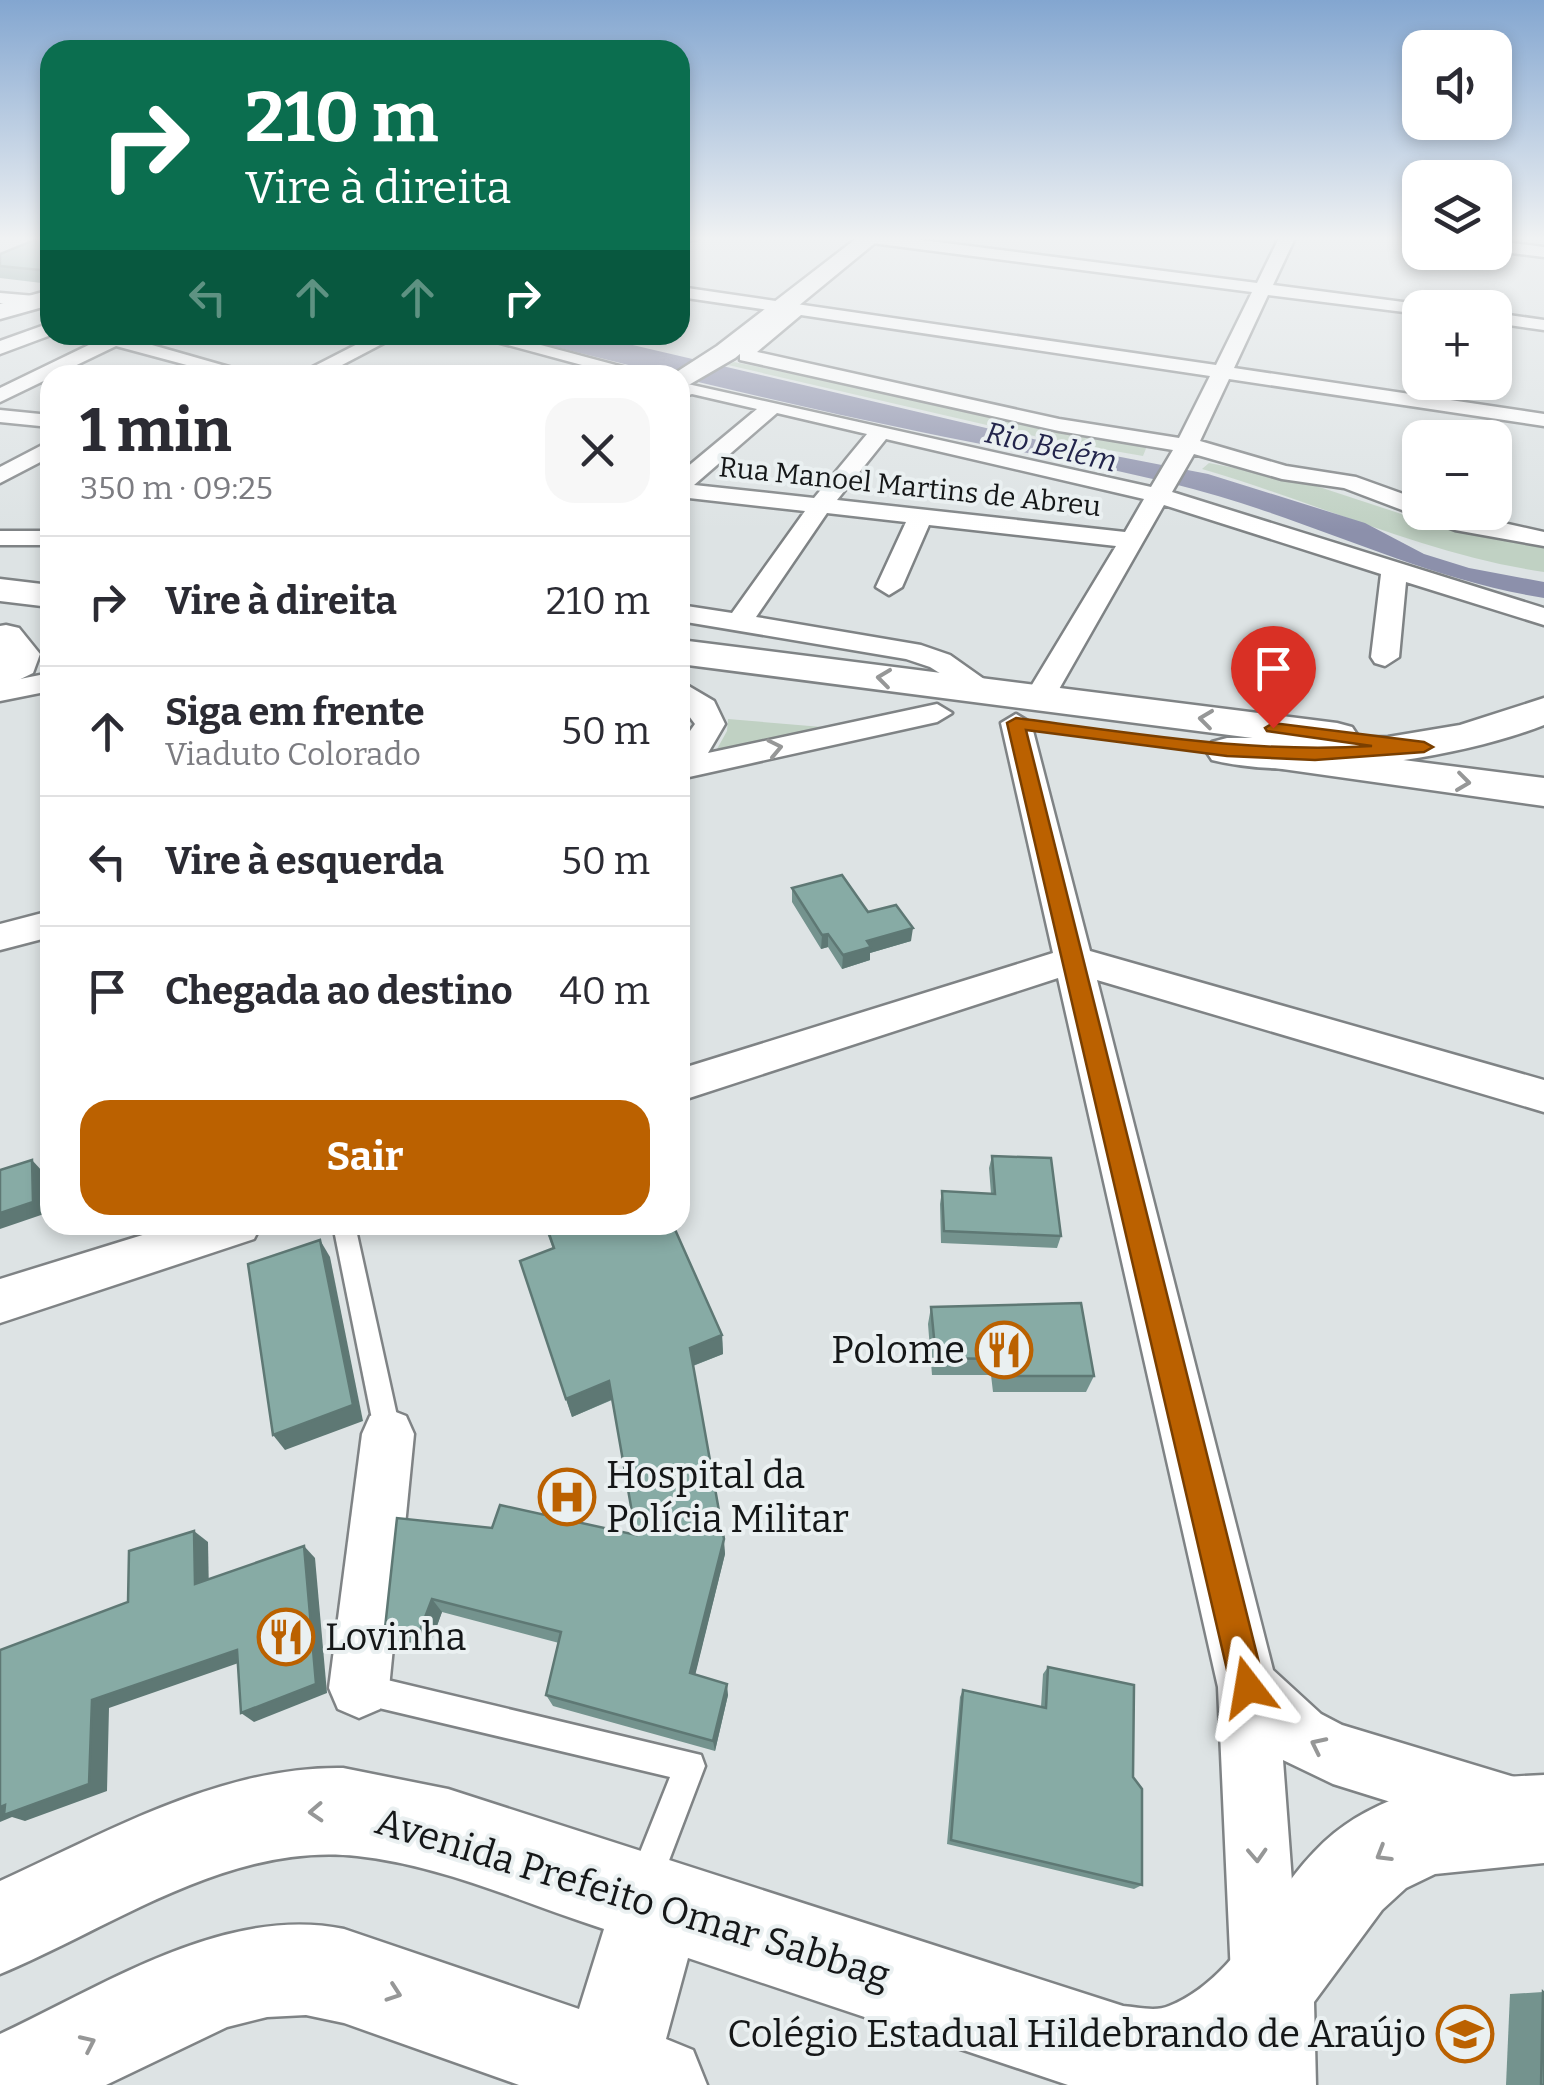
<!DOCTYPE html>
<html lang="pt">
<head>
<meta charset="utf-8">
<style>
	body { margin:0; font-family:Bitter,serif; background:#f7f7f7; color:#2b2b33; height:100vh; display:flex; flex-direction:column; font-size:38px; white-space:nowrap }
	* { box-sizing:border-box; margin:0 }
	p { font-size:32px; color:#7c7c81 }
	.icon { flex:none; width:55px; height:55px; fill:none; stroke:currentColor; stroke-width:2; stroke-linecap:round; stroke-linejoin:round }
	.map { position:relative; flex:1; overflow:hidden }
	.sheet { position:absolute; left:40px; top:365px; width:650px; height:870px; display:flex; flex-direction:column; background:#fff; border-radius:30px; box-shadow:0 5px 15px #0003 }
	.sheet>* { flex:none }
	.top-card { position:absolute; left:40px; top:40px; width:650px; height:305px; border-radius:30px; box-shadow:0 5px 15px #0003; background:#0b6e4f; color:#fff; overflow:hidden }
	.fabs { position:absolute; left:1402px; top:30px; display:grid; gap:20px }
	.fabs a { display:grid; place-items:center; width:110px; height:110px; border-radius:20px; background:#fff; box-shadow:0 5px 15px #0003; font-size:50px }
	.pin { position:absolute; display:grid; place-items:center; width:85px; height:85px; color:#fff; margin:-102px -42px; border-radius:50% 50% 50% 0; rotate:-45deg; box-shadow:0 0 10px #0007 }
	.pin .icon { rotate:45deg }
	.me { position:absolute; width:110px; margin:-55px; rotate:346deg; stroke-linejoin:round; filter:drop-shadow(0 0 8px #0008) }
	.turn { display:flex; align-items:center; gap:35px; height:210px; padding:0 40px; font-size:45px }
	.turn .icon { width:130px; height:130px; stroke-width:2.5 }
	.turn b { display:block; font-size:70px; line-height:85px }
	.lanes { display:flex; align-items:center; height:95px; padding:0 40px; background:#0003; justify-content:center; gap:50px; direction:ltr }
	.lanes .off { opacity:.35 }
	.round { display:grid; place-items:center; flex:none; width:105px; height:105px; border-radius:30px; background:#f7f7f7 }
	.head { display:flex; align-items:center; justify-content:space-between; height:170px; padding:0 40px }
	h1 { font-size:60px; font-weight:700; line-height:75px }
	.cta { display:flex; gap:20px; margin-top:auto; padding:20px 40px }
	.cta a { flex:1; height:115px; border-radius:30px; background:#bb6100; color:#fff; font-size:40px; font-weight:700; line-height:115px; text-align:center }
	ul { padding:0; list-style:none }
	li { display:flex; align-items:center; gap:30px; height:130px; padding:0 40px; border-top:2px solid #e1e1e2 }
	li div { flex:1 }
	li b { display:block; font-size:38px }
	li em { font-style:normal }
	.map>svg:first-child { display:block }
	.green { fill:#c0d1c3 }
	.water { fill:#8c90ab }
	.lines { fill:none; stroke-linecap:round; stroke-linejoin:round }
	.stream { stroke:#8c90ab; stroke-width:5 }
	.service-casing { stroke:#7f8385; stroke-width:5 }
	.minor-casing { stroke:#7f8385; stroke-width:5 }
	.secondary-casing { stroke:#7f8385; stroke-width:5 }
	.primary-casing { stroke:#7f8385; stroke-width:5 }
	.trunk-casing { stroke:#7f8385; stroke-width:5 }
	.service { fill:#fff; fill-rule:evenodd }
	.minor { fill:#fff; fill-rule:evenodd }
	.secondary { fill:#fff; fill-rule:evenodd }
	.primary { fill:#fff; fill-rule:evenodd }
	.trunk { fill:#fff; fill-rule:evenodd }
	.wall { fill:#74938e }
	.shaded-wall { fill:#5e7874 }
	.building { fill:#87aba5; stroke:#5e7874; stroke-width:2.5 }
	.oneway { stroke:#969797 }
	.route { fill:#bb6100; stroke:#7a3f00; stroke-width:2.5 }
	.labels { text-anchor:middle; stroke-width:8; stroke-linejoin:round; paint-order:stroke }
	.far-street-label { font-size:28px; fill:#151718; stroke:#eaf0f1 }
	.far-water-label { font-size:30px; font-style:italic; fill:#23254c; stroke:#eaf0f1 }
	.near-poi-label { font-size:38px; fill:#151718; stroke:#eaf0f1; text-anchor:end }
	.near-street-label { font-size:38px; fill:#151718; stroke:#eaf0f1 }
</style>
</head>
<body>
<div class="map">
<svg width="1544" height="2085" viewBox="0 0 1544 2085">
	<rect width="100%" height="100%" fill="#dde3e4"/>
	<!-- green -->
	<g class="green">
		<polygon points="734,362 1147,446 1143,456 1051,440 728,365"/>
		<path d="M1209 463 1301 481 1432 524 1544 541V572C1427 555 1316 502 1202 469Z"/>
		<polygon points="728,719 822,727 827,728 712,758 727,731"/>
	</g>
	<!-- water -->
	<path class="water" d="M509 335H590L1059 445 1208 474 1365 523 1424 554 1469 568 1544 582V598C1431 580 1327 528 1218 496 1121 468 1020 453 921 432 781 403 646 370 509 335Z"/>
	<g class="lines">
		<!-- stream -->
		<polyline class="stream" points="680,243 700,238"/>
		<!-- service casing -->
		<g class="service-casing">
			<g id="service">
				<polygon points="333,1225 355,1225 401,1434 397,1443 388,1447 379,1443 375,1434"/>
				<polygon points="362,1674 701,1755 705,1766 657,1892 645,1896 633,1892 629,1880 670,1777 362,1704 351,1700 347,1689 351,1678"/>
			</g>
		</g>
		<!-- minor casing -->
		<g class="minor-casing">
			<g id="minor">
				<path d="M864 238H906L1257 283 1279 238H1295L1273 285 1426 305 1420 308V314L1268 295 1234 368 1544 414V426L1229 379 1200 441 1286 466 1356 477 1420 500V512H1454L1544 532V546L1455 530 1344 488 1282 479 1194 454 1172 492 1544 608V625L1406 582 1399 657 1385 666 1375 663 1371 657 1381 574 1164 505 1054 698 1039 707 1024 698 1116 546 929 525 902 587 889 595 876 587 906 522 827 513 756 617 921 645 950 655 991 684 996 690 981 699 930 667 906 659 680 621V605L732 613 805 511 680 497V473L757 409 692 394 680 398 683 383 1151 487 1173 450 1059 431 740 360V345L782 312 680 297V287L1216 365 1252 292 872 243ZM801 315 1210 376 1179 438 1059 419 757 352ZM777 413 867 434 814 498 694 485ZM886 439 1144 499 1125 532 837 500Z"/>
				<polygon points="1409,238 1420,238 1420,243 1411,241"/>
				<polygon points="1495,241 1544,247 1544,257 1495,251"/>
				<polygon points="0,293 35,296 44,301 35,306 0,303"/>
				<polygon points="1495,313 1544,320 1544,330 1495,323"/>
				<polygon points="50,323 51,335 0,354 0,341"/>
				<polygon points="86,335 117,335 257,375 224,375 116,346 0,402 0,388 97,341"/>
				<polygon points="375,335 399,335 323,375 297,375"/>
				<polygon points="471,335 503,335 653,375 619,375"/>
				<polygon points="0,410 50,415 50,427 0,422"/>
				<polygon points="50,441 50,457 0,483 0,467"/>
				<rect x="0" y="531" width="50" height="14"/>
				<polygon points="50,673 50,691 0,701 0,683"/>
				<polygon points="680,681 714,701 725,724 708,753 937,704 952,713 937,722 680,779 680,745 695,724 680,704"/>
				<polygon points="1016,714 1031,723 1090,951 1544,1080 1544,1112 1097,980 1273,1670 1321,1714 1342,1725 1544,1786 1544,1850 1333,1784 1283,1760 1299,1976 1289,2000 1265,2010 1241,2000 1231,1976 1218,1687 1058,978 680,1101 680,1069 1053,953 1001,723"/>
				<polygon points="50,911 50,937 0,950 0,924"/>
				<polygon points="175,1225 261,1225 254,1239 0,1323 0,1279"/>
				<polygon points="388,1409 406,1416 414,1434 389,1688 380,1709 359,1718 338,1709 329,1688 362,1434 370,1416"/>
			</g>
		</g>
		<!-- secondary casing -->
		<g class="secondary-casing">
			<g id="secondary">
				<polygon points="857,238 881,238 735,358 680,390 680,375 672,375 717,346"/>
				<polygon points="50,290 50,305 0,319 0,304"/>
				<polygon points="6,625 19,628 40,654 33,673 0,689 0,626"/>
				<polygon points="1270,743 1544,778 1544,806 1255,765 1248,756 1255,747"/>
			</g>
		</g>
		<!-- primary casing -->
		<g class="primary-casing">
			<g id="primary">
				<path d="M1544 698V725C1458 759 1302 782 1212 760L1206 751 1212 742 1227 738 1388 737 1460 725Z"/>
				<path d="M343 1768 448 1789 1123 2006C1137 2007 1156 2012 1169 2006 1248 1974 1276 1872 1345 1825 1404 1784 1475 1778 1544 1775V1863L1435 1874 1406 1888 1382 1910 1314 2002 1316 2085H1068L688 1958 666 2039 693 2050 707 2085H519L344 2023 306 2015 267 2017 227 2027 106 2085H0V2034C105 1985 225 1905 344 1929L579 2009 604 1929C524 1903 441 1865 357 1856 229 1842 113 1927 0 1974V1881C108 1832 221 1766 343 1768Z"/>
			</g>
		</g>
		<!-- trunk casing -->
		<g class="trunk-casing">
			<g id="trunk">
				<polygon points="0,579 50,585 50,607 0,601"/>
				<polygon points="680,640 1337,723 1352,727 1358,736 1352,745 1337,749 680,664"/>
			</g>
		</g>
		<!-- service -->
		<use href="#service" class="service"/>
		<!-- minor -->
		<use href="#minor" class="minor"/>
		<!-- secondary -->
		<use href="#secondary" class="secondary"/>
		<!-- primary -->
		<use href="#primary" class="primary"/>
		<!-- trunk -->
		<use href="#trunk" class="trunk"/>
	</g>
	<!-- wall -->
	<g class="wall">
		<polygon points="50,240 50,284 0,278 0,254"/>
		<polygon points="792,888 868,912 911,941 870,953 870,960 842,969 828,947 821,949 792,902"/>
		<polygon points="992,1156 1061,1236 1057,1248 941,1243 940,1204 942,1191 991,1194 989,1168"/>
		<polygon points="544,1225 673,1225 722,1335 723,1354 693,1366 725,1554 695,1674 728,1695 715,1751 553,1706 546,1695 559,1643 442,1612 430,1645 397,1641 385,1628 492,1528 636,1535 612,1400 572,1417 520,1261 553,1249"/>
		<polygon points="931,1307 1094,1376 1086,1392 993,1392 991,1375 932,1375 928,1324"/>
		<polygon points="1048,1667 1133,1777 1142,1885 1134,1889 947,1844 960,1697 963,1690 1041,1707 1043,1674"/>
		<polygon points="1543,1992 1544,2085 1506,2085 1510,1994"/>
	</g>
	<!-- shaded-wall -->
	<g class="shaded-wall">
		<polygon points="913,928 911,941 870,953 870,960 842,969 843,955 867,941"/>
		<polygon points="828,934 828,947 821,949 822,935"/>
		<polygon points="32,1160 43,1172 44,1214 0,1229 0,1213"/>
		<polygon points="320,1240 330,1257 363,1421 285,1450 273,1435"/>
		<polygon points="722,1335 723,1354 692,1366 690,1348"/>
		<polygon points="609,1381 613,1399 572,1417 566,1399"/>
		<polygon points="194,1531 208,1542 209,1595 195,1584"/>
		<polygon points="724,1539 725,1554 693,1684 690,1673"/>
		<polygon points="304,1546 315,1558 327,1693 254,1722 241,1713"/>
		<polygon points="432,1599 442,1612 430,1645 419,1633"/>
		<polygon points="237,1650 250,1659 109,1708 107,1791 25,1821 12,1817 0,1822 0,1807 92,1700"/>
		<polygon points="727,1684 728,1695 715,1751 713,1741"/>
	</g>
	<!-- building -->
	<g class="building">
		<polygon points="39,238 50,240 50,271 0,266 0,254"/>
		<polygon points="842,875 868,912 896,905 913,928 867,941 871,947 843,955 828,934 822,935 792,888"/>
		<polygon points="992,1156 1051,1158 1061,1236 944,1231 942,1191 995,1194"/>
		<polygon points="32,1160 33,1202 0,1213 0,1170"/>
		<polygon points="546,1225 673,1225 722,1335 690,1348 724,1539 690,1673 727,1684 713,1741 546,1695 561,1632 432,1599 419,1633 385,1628 397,1518 492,1528 500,1505 636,1535 609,1381 566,1399 520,1261 554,1248"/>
		<polygon points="320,1240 353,1405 273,1435 248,1264"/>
		<polygon points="1081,1303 1094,1376 999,1376 997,1359 936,1358 931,1307"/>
		<polygon points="194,1531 195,1584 304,1546 316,1684 241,1713 237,1650 92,1700 89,1784 4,1815 5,1805 0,1807 0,1650 128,1602 129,1551"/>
		<polygon points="1048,1667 1134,1685 1133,1777 1142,1789 1142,1885 951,1840 963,1690 1046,1708"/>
		<polygon points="1543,1992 1544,1993 1544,2085 1541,2085"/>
	</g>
	<!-- one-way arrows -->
	<defs><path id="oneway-chevron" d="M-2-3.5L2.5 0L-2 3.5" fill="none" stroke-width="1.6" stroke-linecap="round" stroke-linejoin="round" transform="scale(2.5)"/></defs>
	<g class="oneway">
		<use href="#oneway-chevron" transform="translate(884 678) rotate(-173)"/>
		<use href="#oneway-chevron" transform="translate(1206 719) rotate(-173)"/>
		<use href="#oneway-chevron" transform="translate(775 748) rotate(-12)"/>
		<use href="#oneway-chevron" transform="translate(1463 782) rotate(7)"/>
		<use href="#oneway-chevron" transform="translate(1318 1745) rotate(-154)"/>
		<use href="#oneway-chevron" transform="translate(316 1812) rotate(177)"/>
		<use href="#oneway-chevron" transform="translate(1383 1854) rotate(149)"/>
		<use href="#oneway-chevron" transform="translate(1257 1855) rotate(87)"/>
		<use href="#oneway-chevron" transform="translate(394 1993) rotate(19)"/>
		<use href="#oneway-chevron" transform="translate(88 2043) rotate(-25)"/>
	</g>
	<!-- sky -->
	<linearGradient id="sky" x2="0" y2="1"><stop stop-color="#83a6d0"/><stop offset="0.45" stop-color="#f0f2f3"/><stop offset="1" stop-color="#f0f2f3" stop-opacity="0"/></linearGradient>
	<rect width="1544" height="530" fill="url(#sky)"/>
	<!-- route -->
	<path class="route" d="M1016 718C1134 733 1252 754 1372 746L1267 731 1265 728 1273 723 1424 742 1433 747 1424 752 1315 760 1227 756 1026 730 1265 1687 1260 1699 1248 1704 1236 1699 1231 1687 1007 723Z"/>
	<!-- icons -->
	<defs>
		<g id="restaurant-ring" transform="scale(2.875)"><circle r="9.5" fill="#eaf0f1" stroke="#bb6100" stroke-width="1.5"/><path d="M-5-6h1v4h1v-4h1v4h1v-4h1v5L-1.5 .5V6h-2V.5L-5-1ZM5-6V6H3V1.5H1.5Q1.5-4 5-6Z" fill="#bb6100"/></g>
		<g id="hospital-ring" transform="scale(2.875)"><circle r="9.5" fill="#eaf0f1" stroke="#bb6100" stroke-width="1.5"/><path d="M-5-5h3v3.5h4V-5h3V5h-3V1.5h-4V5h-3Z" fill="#bb6100"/></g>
		<g id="school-ring" transform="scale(2.875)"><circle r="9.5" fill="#eaf0f1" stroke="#bb6100" stroke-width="1.5"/><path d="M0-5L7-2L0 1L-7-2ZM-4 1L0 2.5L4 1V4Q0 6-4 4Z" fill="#bb6100"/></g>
	</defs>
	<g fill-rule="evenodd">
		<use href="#restaurant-ring" x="1004" y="1350"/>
		<use href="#hospital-ring" x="567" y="1497"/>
		<use href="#restaurant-ring" x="286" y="1637"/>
		<use href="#school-ring" x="1465" y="2034"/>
	</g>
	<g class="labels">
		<!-- far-street labels -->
		<g class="far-street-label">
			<text transform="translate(910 486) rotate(6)" y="10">Rua Manoel Martins de Abreu</text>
		</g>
		<!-- far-water labels -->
		<g class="far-water-label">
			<text transform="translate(1051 447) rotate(13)" y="10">Rio Belém</text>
		</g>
		<!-- near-poi labels -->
		<g class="near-poi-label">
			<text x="965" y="1363">Polome</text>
			<text x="606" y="1488" text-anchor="start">Hospital da<tspan x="606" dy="44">Polícia Militar</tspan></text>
			<text x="325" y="1650" text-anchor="start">Lovinha</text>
			<text x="1426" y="2047">Colégio Estadual Hildebrando de Araújo</text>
		</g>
		<!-- near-street labels -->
		<g class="near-street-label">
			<text transform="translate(633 1898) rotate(17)" y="13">Avenida Prefeito Omar Sabbag</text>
		</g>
	</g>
</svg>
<div class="fabs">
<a><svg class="icon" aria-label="sound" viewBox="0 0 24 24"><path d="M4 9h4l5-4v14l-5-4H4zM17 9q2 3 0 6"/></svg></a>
<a><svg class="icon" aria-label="layers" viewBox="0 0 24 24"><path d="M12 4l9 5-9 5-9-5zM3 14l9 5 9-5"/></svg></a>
<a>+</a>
<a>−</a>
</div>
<div class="pin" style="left:1273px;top:728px;background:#d93025"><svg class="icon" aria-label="arrive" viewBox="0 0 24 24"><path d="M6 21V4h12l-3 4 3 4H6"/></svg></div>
<svg class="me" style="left:1248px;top:1687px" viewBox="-20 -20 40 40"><path d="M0-17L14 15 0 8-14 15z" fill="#bb6100" stroke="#fff" stroke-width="4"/></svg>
<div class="top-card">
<div class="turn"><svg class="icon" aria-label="right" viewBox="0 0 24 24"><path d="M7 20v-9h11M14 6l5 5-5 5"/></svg><div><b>210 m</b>Vire à direita</div></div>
<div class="lanes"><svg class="icon off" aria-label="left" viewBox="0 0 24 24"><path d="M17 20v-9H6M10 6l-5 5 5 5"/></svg><svg class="icon off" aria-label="ahead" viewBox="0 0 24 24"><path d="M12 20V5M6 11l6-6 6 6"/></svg><svg class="icon off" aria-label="ahead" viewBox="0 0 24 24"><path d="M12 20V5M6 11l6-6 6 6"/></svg><svg class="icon" aria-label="right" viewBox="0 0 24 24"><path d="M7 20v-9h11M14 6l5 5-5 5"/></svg></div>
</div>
<section class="sheet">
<div class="head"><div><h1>1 min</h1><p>350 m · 09:25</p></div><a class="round"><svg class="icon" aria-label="close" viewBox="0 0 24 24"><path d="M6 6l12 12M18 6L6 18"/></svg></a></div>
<ul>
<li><svg class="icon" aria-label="right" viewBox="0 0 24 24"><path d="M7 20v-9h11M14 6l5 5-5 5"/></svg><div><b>Vire à direita</b></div><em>210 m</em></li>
<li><svg class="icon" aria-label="ahead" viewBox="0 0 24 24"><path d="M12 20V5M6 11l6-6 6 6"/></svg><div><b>Siga em frente</b><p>Viaduto Colorado</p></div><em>50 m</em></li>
<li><svg class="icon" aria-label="left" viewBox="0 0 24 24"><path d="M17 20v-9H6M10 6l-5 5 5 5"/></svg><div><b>Vire à esquerda</b></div><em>50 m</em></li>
<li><svg class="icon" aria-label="arrive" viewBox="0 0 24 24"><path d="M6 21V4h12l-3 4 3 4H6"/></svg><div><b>Chegada ao destino</b></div><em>40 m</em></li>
</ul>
<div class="cta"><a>Sair</a></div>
</section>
</div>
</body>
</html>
